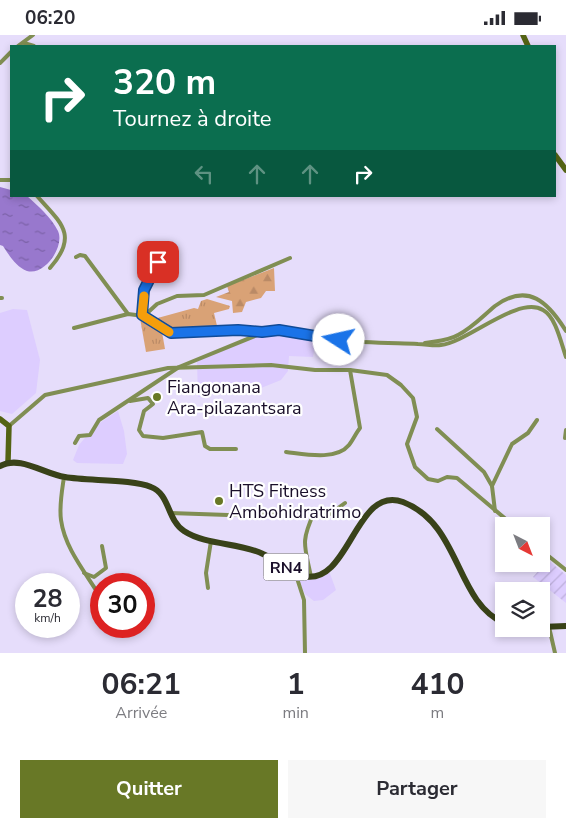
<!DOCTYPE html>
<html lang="fr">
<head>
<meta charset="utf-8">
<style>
	body { margin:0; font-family:"Nunito Sans",sans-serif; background:#f7f7f7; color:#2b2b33; height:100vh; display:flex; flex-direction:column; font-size:19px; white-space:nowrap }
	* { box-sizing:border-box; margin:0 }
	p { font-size:16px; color:#7c7c81 }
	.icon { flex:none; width:28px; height:28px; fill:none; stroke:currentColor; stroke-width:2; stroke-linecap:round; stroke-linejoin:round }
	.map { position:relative; height:618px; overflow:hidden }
	.drawer { display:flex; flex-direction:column; background:#fff; flex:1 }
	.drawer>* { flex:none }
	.banner { position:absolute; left:10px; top:10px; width:546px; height:152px; border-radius:0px; box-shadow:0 2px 8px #0003; background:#0b6e4f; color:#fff; overflow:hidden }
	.needle { width:32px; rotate:138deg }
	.buttons { position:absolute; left:495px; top:482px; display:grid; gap:10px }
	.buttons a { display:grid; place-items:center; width:55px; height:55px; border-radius:0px; background:#fff; box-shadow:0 2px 8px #0003; font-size:25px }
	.speed { position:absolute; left:15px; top:538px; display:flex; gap:10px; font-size:25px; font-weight:700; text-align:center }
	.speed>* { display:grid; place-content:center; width:65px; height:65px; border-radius:50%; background:#fff; box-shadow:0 2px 8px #0003; line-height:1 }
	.speed small { font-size:12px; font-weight:400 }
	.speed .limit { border:8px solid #d22; background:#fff; color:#111 }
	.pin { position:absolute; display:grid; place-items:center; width:42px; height:42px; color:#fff; margin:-21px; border-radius:10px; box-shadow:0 2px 8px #0006 }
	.me { position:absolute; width:55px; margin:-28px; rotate:280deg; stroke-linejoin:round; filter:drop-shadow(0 0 4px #0008) }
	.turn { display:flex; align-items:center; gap:18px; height:105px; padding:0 20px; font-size:22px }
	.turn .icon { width:65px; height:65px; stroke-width:2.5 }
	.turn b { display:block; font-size:35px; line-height:42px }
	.lanes { display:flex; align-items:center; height:48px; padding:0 20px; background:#0003; justify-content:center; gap:25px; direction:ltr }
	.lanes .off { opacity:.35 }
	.eta { display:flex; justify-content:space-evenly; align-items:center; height:85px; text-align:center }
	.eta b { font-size:30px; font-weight:700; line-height:35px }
	.action { display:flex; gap:10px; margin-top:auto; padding:10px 20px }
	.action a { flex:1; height:58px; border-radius:0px; background:#687826; color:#fff; font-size:20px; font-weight:700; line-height:58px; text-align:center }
	.action a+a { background:#f7f7f7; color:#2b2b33 }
	.status { display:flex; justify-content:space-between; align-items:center; height:35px; padding:0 25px; background:#fff; direction:ltr }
	.status svg { height:14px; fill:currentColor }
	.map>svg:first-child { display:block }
	.built { fill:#ddcdff }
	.industrial { fill:url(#industrial-furrows) }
	.grass { fill:url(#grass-tufts) }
	.forest { fill:url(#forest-firs) }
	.water { fill:url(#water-ripples) }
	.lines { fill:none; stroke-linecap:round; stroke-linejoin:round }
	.street { stroke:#808e53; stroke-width:4 }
	.secondary { stroke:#546314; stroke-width:5.5 }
	.primary { stroke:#394219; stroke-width:6 }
	.route-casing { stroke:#114b97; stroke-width:12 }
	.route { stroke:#1a73e8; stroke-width:9 }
	.slow { stroke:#f59e0b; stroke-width:9 }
	.poi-dot { fill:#687826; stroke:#fff; stroke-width:2 }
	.labels { text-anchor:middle; stroke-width:4.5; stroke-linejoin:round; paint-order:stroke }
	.shield { fill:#fff; stroke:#5f576a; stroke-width:1 }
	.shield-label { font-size:16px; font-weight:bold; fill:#1a0f2a }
	.poi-label { font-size:18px; fill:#1a0f2a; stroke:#fff; text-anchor:start }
</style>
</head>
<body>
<div class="status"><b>06:20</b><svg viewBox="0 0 49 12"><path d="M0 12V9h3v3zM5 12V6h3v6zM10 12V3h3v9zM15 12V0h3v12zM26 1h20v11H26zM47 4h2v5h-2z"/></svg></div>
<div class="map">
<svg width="566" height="618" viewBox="0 0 566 618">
	<defs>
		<pattern id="industrial-furrows" width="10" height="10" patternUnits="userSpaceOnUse" patternTransform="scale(1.25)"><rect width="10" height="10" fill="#ddcdff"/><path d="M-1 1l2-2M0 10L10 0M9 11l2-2" fill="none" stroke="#bdafdb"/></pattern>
		<pattern id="grass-tufts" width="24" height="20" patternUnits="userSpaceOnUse" patternTransform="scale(1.25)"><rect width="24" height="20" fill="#d9a276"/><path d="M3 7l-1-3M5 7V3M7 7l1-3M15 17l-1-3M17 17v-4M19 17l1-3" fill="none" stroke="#ba8a66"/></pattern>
		<pattern id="forest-firs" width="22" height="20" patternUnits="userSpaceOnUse" patternTransform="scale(1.25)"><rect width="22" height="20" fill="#d9a276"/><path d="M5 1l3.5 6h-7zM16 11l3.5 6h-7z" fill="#ba8a66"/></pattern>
		<pattern id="water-ripples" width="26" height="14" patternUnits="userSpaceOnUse" patternTransform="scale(1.25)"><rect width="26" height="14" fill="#9878cd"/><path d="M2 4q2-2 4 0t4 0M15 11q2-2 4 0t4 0" fill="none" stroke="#7b61a7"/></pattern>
	</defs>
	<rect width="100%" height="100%" fill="#e6ddfb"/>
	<!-- built -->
	<g class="built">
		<polygon points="13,274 27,275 40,325 36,358 12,379 0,376 0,278"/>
		<polygon points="279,297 316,302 313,322 289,321 288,336 281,345 261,353 198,362 197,326 259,301"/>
		<polygon points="118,376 124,396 127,419 123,429 77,428 73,425 79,410 95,391"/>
		<polygon points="329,536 336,555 323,565 314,566 305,559 297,542 308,544"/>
	</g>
	<!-- industrial -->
	<polygon class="industrial" points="548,525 566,540 566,568 533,542"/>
	<!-- grass -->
	<g class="grass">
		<path d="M207 264 230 271 229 274 214 278 218 295C195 297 173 300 154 284L194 273 198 274 201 266Z"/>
		<polygon points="140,283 145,284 162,297 165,314 146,317"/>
	</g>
	<!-- forest -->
	<polygon class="forest" points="274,233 275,256 266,256 261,263 246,267 242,277 233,278 232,266 216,262 229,257 227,251"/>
	<!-- water -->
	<path class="water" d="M0 152 11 155V161H27C38 171 51 182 58 196 65 211 45 241 27 236 16 232 9 220 3 211L0 210Z"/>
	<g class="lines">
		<!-- street -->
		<g class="street">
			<polyline points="24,8 34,11"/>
			<polyline points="18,11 33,0"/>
			<polyline points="0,28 11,17"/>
			<polyline points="0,145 11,145"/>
			<path d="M37 161C61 188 79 200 50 233"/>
			<polyline points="76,222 80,220 85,221 128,279"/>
			<polyline points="0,263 2,263"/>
			<polyline points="142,281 144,255 159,224"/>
			<polyline points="144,281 157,269 177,261 204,260 290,223"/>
			<polyline points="74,293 128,279 144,281 171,298 239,295 259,297"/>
			<path d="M425 308C436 306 448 306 458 300 472 293 483 281 495 271 528 247 548 267 566 296"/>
			<polyline points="130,366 148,363 153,369 144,376 139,395 143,401 163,403 202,397 205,411 210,414 236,414"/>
			<polyline points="9,391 45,360 168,333 271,330 315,335 350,335 387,340 401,350 413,363 417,382 407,409 415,432 428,444 438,446 447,442 457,443 514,491"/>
			<polyline points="437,394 484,437 492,451 495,476"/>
			<polyline points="565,403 566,395"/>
			<path d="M75 408 79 401 90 400 99 385 179 332 267 296C291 294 315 302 338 305 365 308 392 308 418 309 426 309 433 311 441 310 468 307 518 260 543 275 556 282 561 308 566 322"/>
			<path d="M286 417C304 419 336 426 349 410 353 405 356 398 360 393L350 335"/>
			<path d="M64 442C62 456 59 471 61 485 65 514 86 538 101 563"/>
			<polyline points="492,451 512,409 528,398 537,385"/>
			<polyline points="170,478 228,480 278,477"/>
			<polyline points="541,515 566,535"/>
			<polyline points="295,537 304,565 305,618"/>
			<polyline points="84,538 94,542 106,533 102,511"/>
			<path d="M311 542C305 511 300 508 314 478L323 476 330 479 345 468"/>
			<polyline points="208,553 206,538 211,506"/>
			<polyline points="144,576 153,570 145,550"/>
			<polyline points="127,591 128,594"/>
			<polyline points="549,592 555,618"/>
		</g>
		<!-- secondary -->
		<g class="secondary">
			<polyline points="523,0 528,11"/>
			<polyline points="555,120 566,135"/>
			<polyline points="0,384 9,391 8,427"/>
		</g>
		<!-- primary -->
		<g class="primary">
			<path d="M0 431C20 420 44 439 65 442 87 446 132 444 151 452 170 459 167 485 184 496 207 511 239 507 263 519 276 525 289 537 303 541 350 552 355 449 403 467 461 489 455 567 504 588"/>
			<polyline points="541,592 566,591"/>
		</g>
	</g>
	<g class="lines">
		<!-- route casing -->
		<g class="route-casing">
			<polyline id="route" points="158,227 144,255 142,280 171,298 238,295 262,297 279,295 339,305"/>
		</g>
		<!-- route -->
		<use href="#route" class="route"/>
		<!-- slow -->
		<polyline class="slow" points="144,261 142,280 169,297"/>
	</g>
	<!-- markers -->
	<g class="poi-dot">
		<circle cx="157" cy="362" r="5"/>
		<circle cx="219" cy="466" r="5"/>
	</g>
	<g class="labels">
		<!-- shield labels -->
		<rect class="shield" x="263.5" y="518.5" width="45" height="27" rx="4"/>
		<g class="shield-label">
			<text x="286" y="538">RN4</text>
		</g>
		<!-- poi labels -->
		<g class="poi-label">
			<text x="167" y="358">Fiangonana<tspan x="167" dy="21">Ara-pilazantsara</tspan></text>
			<text x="229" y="462">HTS Fitness<tspan x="229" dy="21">Ambohidratrimo</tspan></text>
		</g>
	</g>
</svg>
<div class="buttons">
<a><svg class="needle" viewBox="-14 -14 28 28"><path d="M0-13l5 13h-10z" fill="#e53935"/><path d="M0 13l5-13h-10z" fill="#7c7c81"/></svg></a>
<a><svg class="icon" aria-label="layers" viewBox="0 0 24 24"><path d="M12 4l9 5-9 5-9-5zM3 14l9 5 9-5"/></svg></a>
</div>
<div class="speed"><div>28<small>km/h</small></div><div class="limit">30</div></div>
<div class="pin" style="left:158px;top:227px;background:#d93025"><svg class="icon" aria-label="arrive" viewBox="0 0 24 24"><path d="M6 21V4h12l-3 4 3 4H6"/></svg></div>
<svg class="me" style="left:339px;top:305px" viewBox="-20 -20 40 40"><circle r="19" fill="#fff"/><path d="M0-13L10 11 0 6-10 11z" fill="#1a73e8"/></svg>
<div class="banner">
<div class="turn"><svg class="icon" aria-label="right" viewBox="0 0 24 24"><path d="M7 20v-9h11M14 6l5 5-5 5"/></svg><div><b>320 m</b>Tournez à droite</div></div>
<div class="lanes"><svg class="icon off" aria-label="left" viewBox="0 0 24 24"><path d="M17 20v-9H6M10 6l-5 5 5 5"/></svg><svg class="icon off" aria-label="ahead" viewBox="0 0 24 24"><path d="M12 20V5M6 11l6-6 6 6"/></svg><svg class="icon off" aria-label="ahead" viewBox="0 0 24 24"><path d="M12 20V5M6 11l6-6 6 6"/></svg><svg class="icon" aria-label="right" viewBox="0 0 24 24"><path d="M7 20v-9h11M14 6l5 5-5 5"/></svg></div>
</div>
</div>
<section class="drawer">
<div class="eta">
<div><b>06:21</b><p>Arrivée</p></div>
<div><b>1</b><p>min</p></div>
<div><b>410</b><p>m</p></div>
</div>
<div class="action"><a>Quitter</a><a>Partager</a></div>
</section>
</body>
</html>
